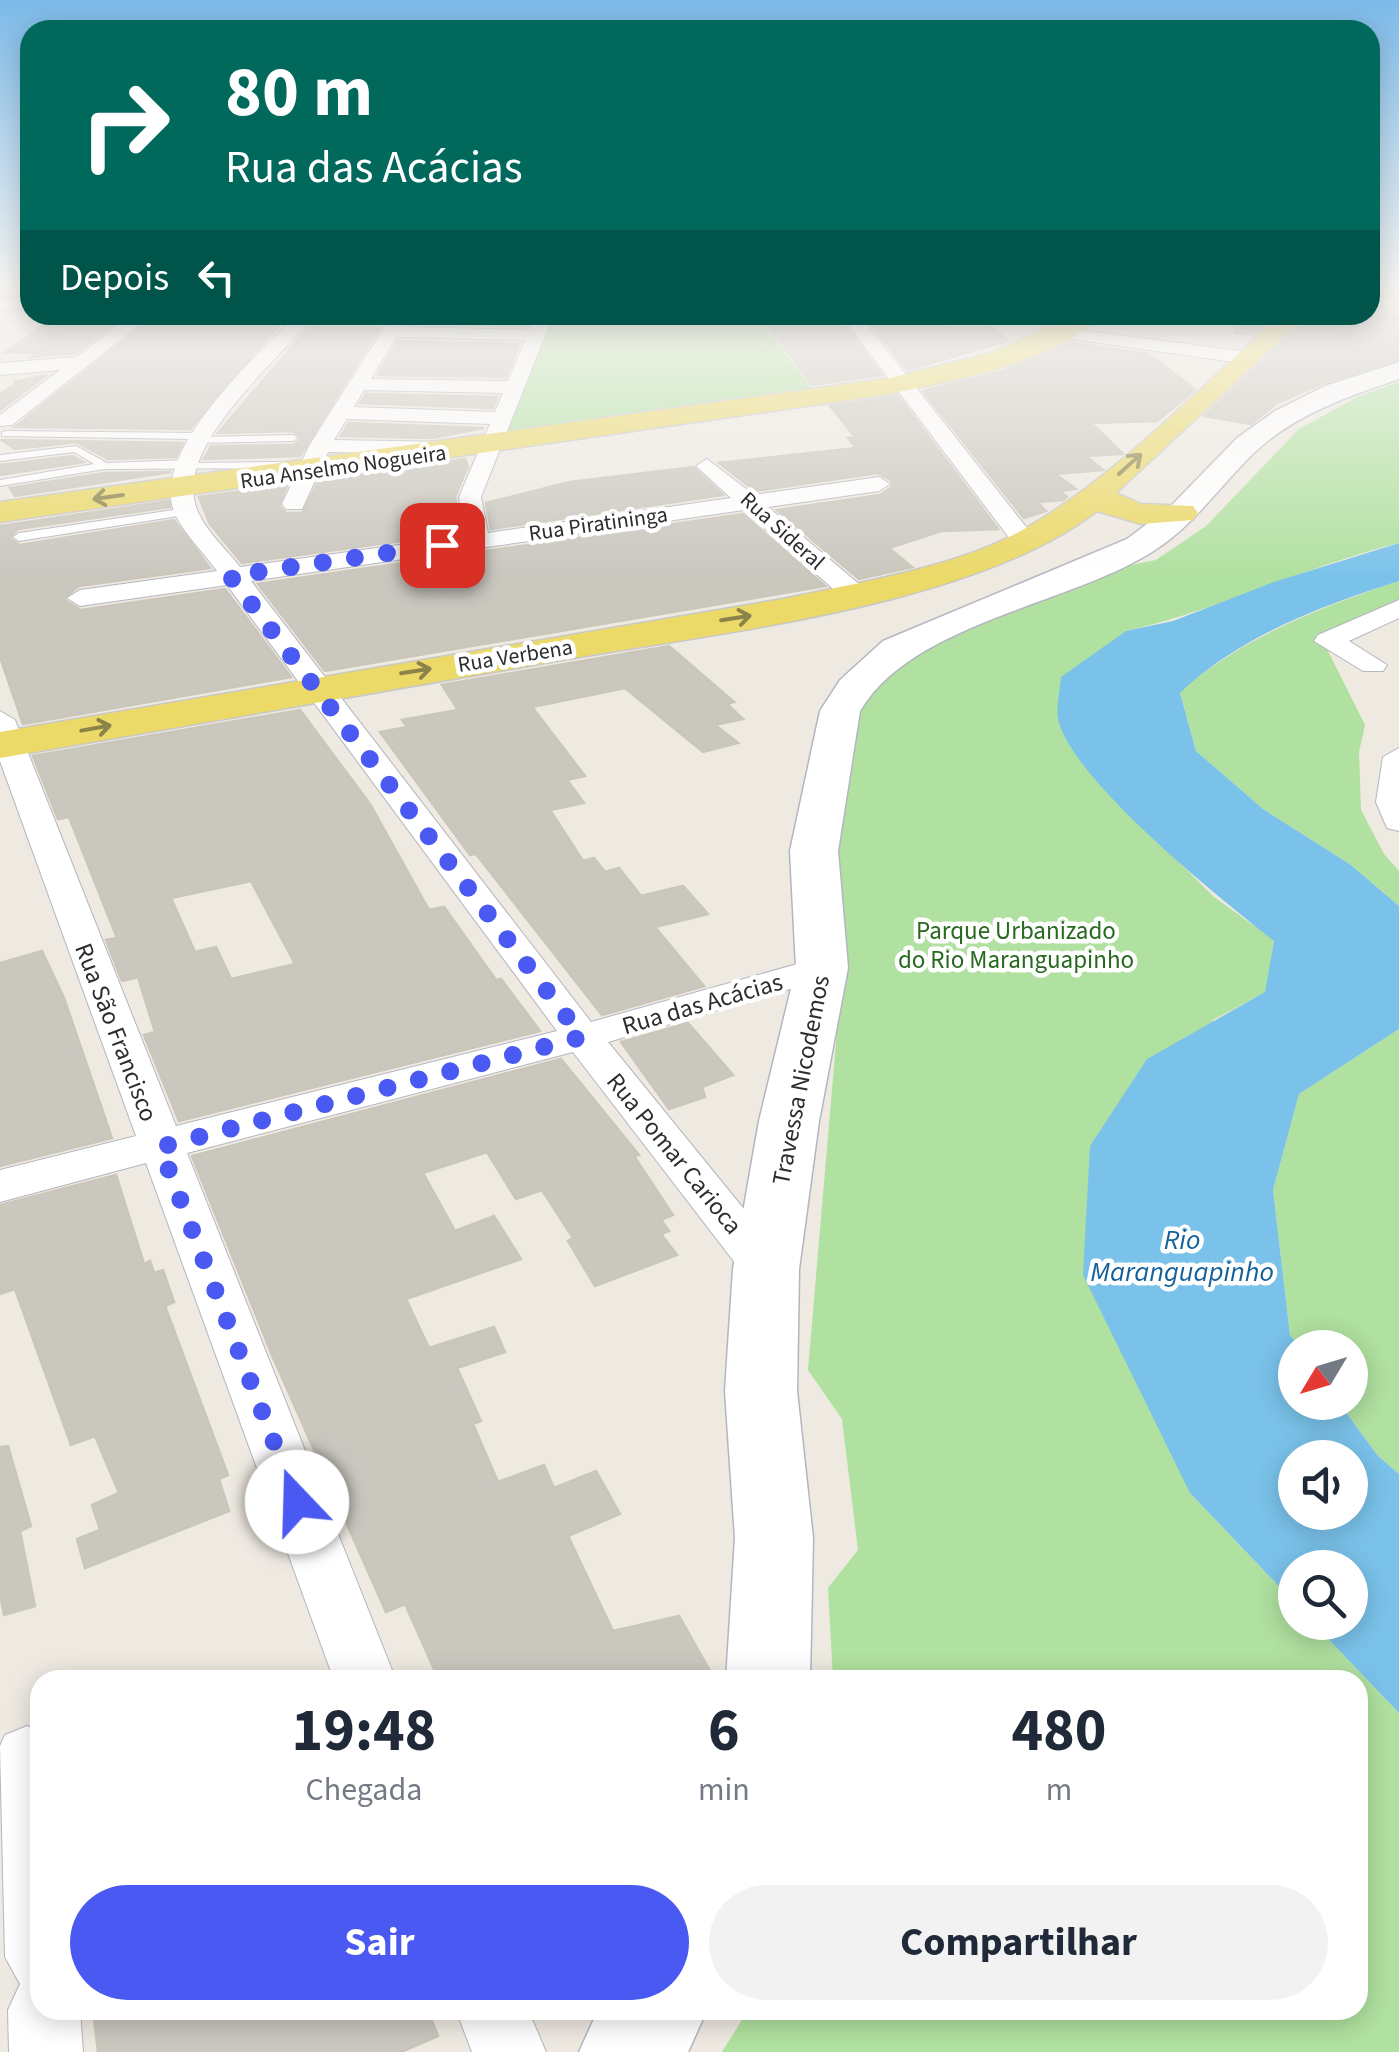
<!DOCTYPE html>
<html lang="pt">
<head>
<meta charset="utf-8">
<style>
	body { margin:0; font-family:"Source Sans 3",sans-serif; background:#f2f2f3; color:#1f2937; height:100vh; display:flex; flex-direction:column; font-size:38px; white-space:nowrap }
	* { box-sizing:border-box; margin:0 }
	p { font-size:32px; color:#747a83 }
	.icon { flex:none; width:55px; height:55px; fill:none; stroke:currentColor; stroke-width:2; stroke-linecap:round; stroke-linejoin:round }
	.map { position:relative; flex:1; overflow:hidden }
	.panel { position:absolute; left:30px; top:1670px; width:1338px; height:350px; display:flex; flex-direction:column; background:#fff; border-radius:30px; box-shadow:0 5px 25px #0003 }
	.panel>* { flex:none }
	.guide { position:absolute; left:20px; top:20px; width:1360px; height:305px; border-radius:30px; box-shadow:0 5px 25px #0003; background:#00695c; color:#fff; overflow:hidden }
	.needle { width:65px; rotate:232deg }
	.controls { position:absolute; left:1278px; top:1330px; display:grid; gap:20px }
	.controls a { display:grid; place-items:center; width:90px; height:90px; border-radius:50%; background:#fff; box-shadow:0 5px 25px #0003; font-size:50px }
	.pin { position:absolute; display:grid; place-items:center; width:85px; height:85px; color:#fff; margin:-42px; border-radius:20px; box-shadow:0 5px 15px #0006 }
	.me { position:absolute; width:110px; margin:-55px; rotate:339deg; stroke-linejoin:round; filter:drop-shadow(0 0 8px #0008) }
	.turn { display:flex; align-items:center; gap:35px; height:210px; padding:0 40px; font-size:45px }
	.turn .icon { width:130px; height:130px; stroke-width:2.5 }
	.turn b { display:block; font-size:70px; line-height:85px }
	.then { display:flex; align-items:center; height:95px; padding:0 40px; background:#0003; gap:20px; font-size:38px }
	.eta { display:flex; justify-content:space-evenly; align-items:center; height:170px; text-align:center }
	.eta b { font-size:60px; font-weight:700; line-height:70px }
	.button { display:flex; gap:20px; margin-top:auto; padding:20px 40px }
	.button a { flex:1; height:115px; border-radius:60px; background:#4959f2; color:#fff; font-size:40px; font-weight:700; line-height:115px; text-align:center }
	.button a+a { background:#f2f2f3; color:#1f2937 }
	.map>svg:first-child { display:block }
	.green { fill:#b0e1a0 }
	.water { fill:#7ac2ea; fill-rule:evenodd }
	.building { fill:#cac7bf; stroke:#cac6ba; stroke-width:2.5; fill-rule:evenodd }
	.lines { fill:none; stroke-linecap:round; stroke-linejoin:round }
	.service-casing { stroke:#b4b5c0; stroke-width:2 }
	.minor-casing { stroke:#b4b5c0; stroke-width:2 }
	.secondary-casing { stroke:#b4b5c0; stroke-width:3 }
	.primary-casing { stroke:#c8c8c8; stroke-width:3 }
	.service { fill:#fff; fill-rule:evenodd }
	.minor { fill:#fff; fill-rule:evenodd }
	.secondary { fill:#fff; fill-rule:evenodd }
	.primary { fill:#ebd968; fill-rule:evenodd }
	.oneway { stroke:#8c834a }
	.route { stroke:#4959f2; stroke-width:18; stroke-dasharray:0 32.4 }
	.labels { text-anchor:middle; stroke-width:9; stroke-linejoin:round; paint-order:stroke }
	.far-street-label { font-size:22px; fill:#2d2d2d; stroke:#fff }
	.park-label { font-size:25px; fill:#27691f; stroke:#fff }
	.street-label { font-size:25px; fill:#2d2d2d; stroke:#fff }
	.water-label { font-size:28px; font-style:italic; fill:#14609b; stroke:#fff }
</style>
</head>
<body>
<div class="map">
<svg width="1399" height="2052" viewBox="0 0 1399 2052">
	<rect width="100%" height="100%" fill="#eee9e1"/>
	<!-- green -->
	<g class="green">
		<polygon points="553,315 757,315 813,390 500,437"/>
		<path d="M1399 382V543C1306 566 1219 610 1126 631L1094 778 1214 897 1274 940 1266 992 1213 1020 1190 1493 1295 1603V1622L1313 1623 1399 1713V2052H722L748 2010H1358V1680H833L828 1588 858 1550 842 1419 808 1370 843 961 829 844 846 729 868 691 929 639 1090 573 1156 560 1206 526 1299 429 1357 397Z"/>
		<path d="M1399 581V603L1326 647 1365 725 1359 752 1361 810 1384 854 1399 871V906L1351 865 1263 809 1196 751 1180 692C1241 638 1321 607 1399 581Z"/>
		<polygon points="1399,1029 1399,1474 1378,1456 1339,1403 1350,1402 1350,1348 1299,1347 1290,1335 1273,1190 1299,1094"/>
	</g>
	<!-- water -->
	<path class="water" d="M1399 543V581C1323 605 1238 637 1180 693L1196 751 1263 809 1351 865 1399 906V1029L1299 1094 1273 1190 1290 1335 1299 1347 1295 1348V1402L1339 1403 1378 1456 1399 1474V1713L1313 1623 1350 1622V1568H1295V1603L1190 1493 1083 1275 1090 1146 1147 1059 1265 992 1274 941C1221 899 1078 785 1059 723 1055 710 1060 690 1061 677L1126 631 1173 621 1274 582ZM1295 1458H1350V1512H1295Z"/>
	<!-- building -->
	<g class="building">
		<polygon points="58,315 126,315 76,353 32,357 37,353 6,352"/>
		<polygon points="156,315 287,315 190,429 15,427"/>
		<polygon points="414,315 531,315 526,326 409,323"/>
		<polygon points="760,315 837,315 882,375 812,385"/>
		<polygon points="864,315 918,315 926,322 945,321 952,328 992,327 1008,341 907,370"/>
		<polygon points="1236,315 1275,315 1253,335 1235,333"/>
		<polygon points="1311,315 1399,315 1399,359 1323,383 1277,403 1251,424 1204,416"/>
		<polygon points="309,327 379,328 300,456 204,459 211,446 293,445 302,439 293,431 218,433"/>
		<polygon points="398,341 519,344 506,377 378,375"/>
		<polygon points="1070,343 1149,354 1195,390 1157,421 1091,423 1123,454 1086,456 1103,470 1055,474 1076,489 1060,491 1067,497 1063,500 1037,502 1046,511 1024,518 923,391 1003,371"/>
		<polygon points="47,375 0,410 0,394 19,382 13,382"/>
		<polygon points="366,394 497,397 493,408 360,403"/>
		<polygon points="898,396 998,529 941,531 889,548 912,567 859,579 777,510 880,495 892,487 892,481 878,473 755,491 719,463 856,448 848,438 856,438 830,406"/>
		<polygon points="349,423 484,428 432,438 341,436"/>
		<polygon points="2,440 183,443 176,457 108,459 76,442 15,449"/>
		<polygon points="73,456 83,462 0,475 0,465"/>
		<polygon points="465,459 468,466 455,497 460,533 242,563 210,524 199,497 287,485 279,506 286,513 302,513 319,480"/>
		<polygon points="693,467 723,495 491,529 486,503 570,482"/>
		<polygon points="171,472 15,496 10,488 105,473"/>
		<polygon points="169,501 170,507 18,529 9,538 20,545 174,520 210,568 79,586 63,599 81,610 225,589 291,677 23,724 0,657 0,526"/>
		<polygon points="743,514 825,586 325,671 258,584"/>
		<polygon points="669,646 734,702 727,704 743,719 715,725 738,743 703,752 625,688 532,707 585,776 567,780 584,803 550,810 583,861 594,858 605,872 619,868 641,896 683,886 708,914 655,927 704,986 602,1015 476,854 470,855 380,732 407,727 402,720 458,710 442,685"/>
		<path d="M300 710 370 804 429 910 444 907 496 980 501 979 540 1031 179 1121 144 1035 155 1032 138 977 122 981 106 940 117 938 69 817 58 819 33 756ZM251 881 295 964 231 979 216 947 195 952 171 898Z"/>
		<polygon points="42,951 64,998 112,1138 0,1166 0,963"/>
		<polygon points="688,1023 733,1075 702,1087 705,1097 669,1109 621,1042"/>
		<polygon points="561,1059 639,1155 634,1156 673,1215 661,1220 669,1231 661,1234 677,1255 595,1286 568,1241 573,1238 542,1190 516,1199 487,1152 423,1173 455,1231 494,1216 521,1259 406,1299 429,1348 494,1327 505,1352 457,1368 481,1421 473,1424 498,1482 544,1465 554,1488 596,1471 620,1514 568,1536 613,1631 679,1616 715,1680 439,1680 405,1604 386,1612 272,1355 192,1156"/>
		<polygon points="116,1175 144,1264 150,1261 154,1273 163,1270 174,1302 165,1306 228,1475 219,1479 229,1511 85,1568 77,1539 100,1530 92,1505 119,1493 95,1436 71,1445 15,1289 0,1294 0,1205"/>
		<polygon points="8,1446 31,1526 20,1531 35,1606 4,1615 0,1593 0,1447"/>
		<polygon points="93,2010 428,2010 438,2036 401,2052 98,2052"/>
	</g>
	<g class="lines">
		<!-- service casing -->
		<g class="service-casing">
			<g id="service">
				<polygon points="6,431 198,433 203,437 293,435 298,438 293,441 197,443 192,439 2,436 2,432"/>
				<polygon points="76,446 107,463 187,460 192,463 284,462 289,465 284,468 105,469 0,486 0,480 94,464 74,452 0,461 0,455"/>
				<polygon points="187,508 193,512 191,514 19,541 13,537 19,533"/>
			</g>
		</g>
		<!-- minor casing -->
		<g class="minor-casing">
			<g id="minor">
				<polygon points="1370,295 1399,298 1399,308 1370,305"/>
				<polygon points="0,299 30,300 30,310 0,309"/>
				<polygon points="132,315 152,315 12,425 0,426 0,415 60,370 0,375 0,363 77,357"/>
				<path d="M296 315H314C279 361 169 449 198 512 207 532 227 550 240 567L464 536 459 497 490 424 347 419 334 440 448 442 459 448 448 454 328 452 302 509H286L282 504 309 446 392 315H410L402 327 529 330 535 315H553L481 497 488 533 731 498 696 466 707 459 754 495 879 477 890 484 879 491 768 507 866 590 870 596 857 604 848 602 744 510 251 581 591 1022 822 957 835 960 841 968 835 976 608 1042 783 1257 790 1269 783 1281 766 1287 749 1281 573 1052 187 1153 396 1680H334L146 1163 0 1202V1170L136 1136 0 761V711L15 720 176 1126 557 1031 227 585 80 606 67 598 80 590 217 571C204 553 184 534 175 514 148 451 257 357 296 315ZM396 337 525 340 508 381 371 379ZM364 390 503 393 495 412 354 407Z"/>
				<polygon points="841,315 859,315 1034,537 1037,542 1034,547 1016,547"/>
				<polygon points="1064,328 1248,352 1257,358 1248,364 1058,337 1058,329"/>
				<polygon points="1399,600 1399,618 1349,641 1387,665 1383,671 1363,671 1314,641 1318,635"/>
				<polygon points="1399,748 1399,831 1387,828 1376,802 1383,757"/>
				<polygon points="27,1726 40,1731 40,2010 80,2010 83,2052 9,2052 8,2010 20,1984 5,1957 0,1746 5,1735"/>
				<polygon points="456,2010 528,2010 546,2052 472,2052"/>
			</g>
		</g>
		<!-- secondary casing -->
		<g class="secondary-casing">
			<g id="secondary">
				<path d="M1399 362V379C1349 396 1296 414 1256 451 1221 484 1194 526 1152 552 1068 605 912 623 860 711L838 851 848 968 819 1121 799 1269 797 1391 813 1538 810 1680H726L735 1538 725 1391 733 1269 759 1121 796 968 790 851 820 711 840 680 883 641 1127 539 1171 506 1237 438 1275 411 1325 386Z"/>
				<polygon points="598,2010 707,2010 688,2052 579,2052"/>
			</g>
		</g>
		<!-- primary casing -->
		<g class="primary-casing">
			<g id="primary">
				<path d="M1071 315H1100C1060 362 948 381 890 394L0 522V502L890 378 991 353Z"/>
				<path d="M1281 315H1307L1116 493 1141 504 1193 506 1198 513 1193 520 1141 524 1097 511C974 606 721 632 568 659 379 692 189 725 0 758V732L783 599C856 583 952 568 1017 533 1113 481 1199 388 1281 315Z"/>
			</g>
		</g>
		<!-- service -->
		<use href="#service" class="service"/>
		<!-- minor -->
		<use href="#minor" class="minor"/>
		<!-- secondary -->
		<use href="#secondary" class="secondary"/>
		<!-- primary -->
		<use href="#primary" class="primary"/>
	</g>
	<!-- one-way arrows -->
	<defs><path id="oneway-shaft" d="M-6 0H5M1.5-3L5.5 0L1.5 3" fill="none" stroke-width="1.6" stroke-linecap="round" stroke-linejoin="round" transform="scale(2.5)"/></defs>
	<g class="oneway">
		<use href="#oneway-shaft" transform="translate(1130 464) rotate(-42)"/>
		<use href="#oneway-shaft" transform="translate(108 497) rotate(172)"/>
		<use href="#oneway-shaft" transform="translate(736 618) rotate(-9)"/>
		<use href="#oneway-shaft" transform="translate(416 671) rotate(-9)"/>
		<use href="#oneway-shaft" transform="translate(96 728) rotate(-10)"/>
	</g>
	<!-- sky -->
	<linearGradient id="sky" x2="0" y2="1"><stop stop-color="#7cbae9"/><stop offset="0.5" stop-color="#f7f5f2"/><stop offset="1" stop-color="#f7f5f2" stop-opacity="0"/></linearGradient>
	<rect width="1399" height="577" fill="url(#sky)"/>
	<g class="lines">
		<!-- route -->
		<polyline class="route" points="297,1502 160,1147 582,1037 230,576 442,545"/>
	</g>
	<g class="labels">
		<!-- far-street labels -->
		<g class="far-street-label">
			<text transform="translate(343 466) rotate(-8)" y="8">Rua Anselmo Nogueira</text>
			<text transform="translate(598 523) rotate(-8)" y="8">Rua Piratininga</text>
			<text transform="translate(783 530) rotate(42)" y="8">Rua Sideral</text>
			<text transform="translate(515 655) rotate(-9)" y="8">Rua Verbena</text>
		</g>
		<!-- park labels -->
		<g class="park-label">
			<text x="1016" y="939">Parque Urbanizado<tspan x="1016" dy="29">do Rio Maranguapinho</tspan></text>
		</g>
		<!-- street labels -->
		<g class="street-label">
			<text transform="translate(702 1003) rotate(-16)" y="9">Rua das Acácias</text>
			<text transform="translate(117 1032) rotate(69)" y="9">Rua São Francisco</text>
			<text transform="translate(800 1080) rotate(-79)" y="9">Travessa Nicodemos</text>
			<text transform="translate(675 1153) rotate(51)" y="9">Rua Pomar Carioca</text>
		</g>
		<!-- water labels -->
		<g class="water-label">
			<text x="1182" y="1249">Rio<tspan x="1182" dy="32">Maranguapinho</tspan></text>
		</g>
	</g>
</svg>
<div class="controls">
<a><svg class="needle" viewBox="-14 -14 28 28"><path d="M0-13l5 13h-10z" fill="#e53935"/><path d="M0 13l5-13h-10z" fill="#747a83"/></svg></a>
<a><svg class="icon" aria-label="sound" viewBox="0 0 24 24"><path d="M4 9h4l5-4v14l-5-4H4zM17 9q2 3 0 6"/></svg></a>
<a><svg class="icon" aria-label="search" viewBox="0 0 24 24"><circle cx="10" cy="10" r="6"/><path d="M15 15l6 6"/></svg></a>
</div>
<div class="pin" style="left:442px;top:545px;background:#d93025"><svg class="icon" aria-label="arrive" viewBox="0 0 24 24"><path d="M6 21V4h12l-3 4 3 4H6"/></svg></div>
<svg class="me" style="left:297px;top:1502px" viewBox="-20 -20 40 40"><circle r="19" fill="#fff"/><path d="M0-13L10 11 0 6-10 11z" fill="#4959f2"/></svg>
<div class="guide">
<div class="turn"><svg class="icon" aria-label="right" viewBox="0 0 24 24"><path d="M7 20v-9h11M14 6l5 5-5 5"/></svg><div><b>80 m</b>Rua das Acácias</div></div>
<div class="then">Depois<svg class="icon" aria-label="left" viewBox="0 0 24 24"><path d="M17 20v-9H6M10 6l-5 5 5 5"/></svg></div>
</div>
<section class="panel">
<div class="eta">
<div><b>19:48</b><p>Chegada</p></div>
<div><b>6</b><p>min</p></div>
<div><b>480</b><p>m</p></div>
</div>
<div class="button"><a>Sair</a><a>Compartilhar</a></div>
</section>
</div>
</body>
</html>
